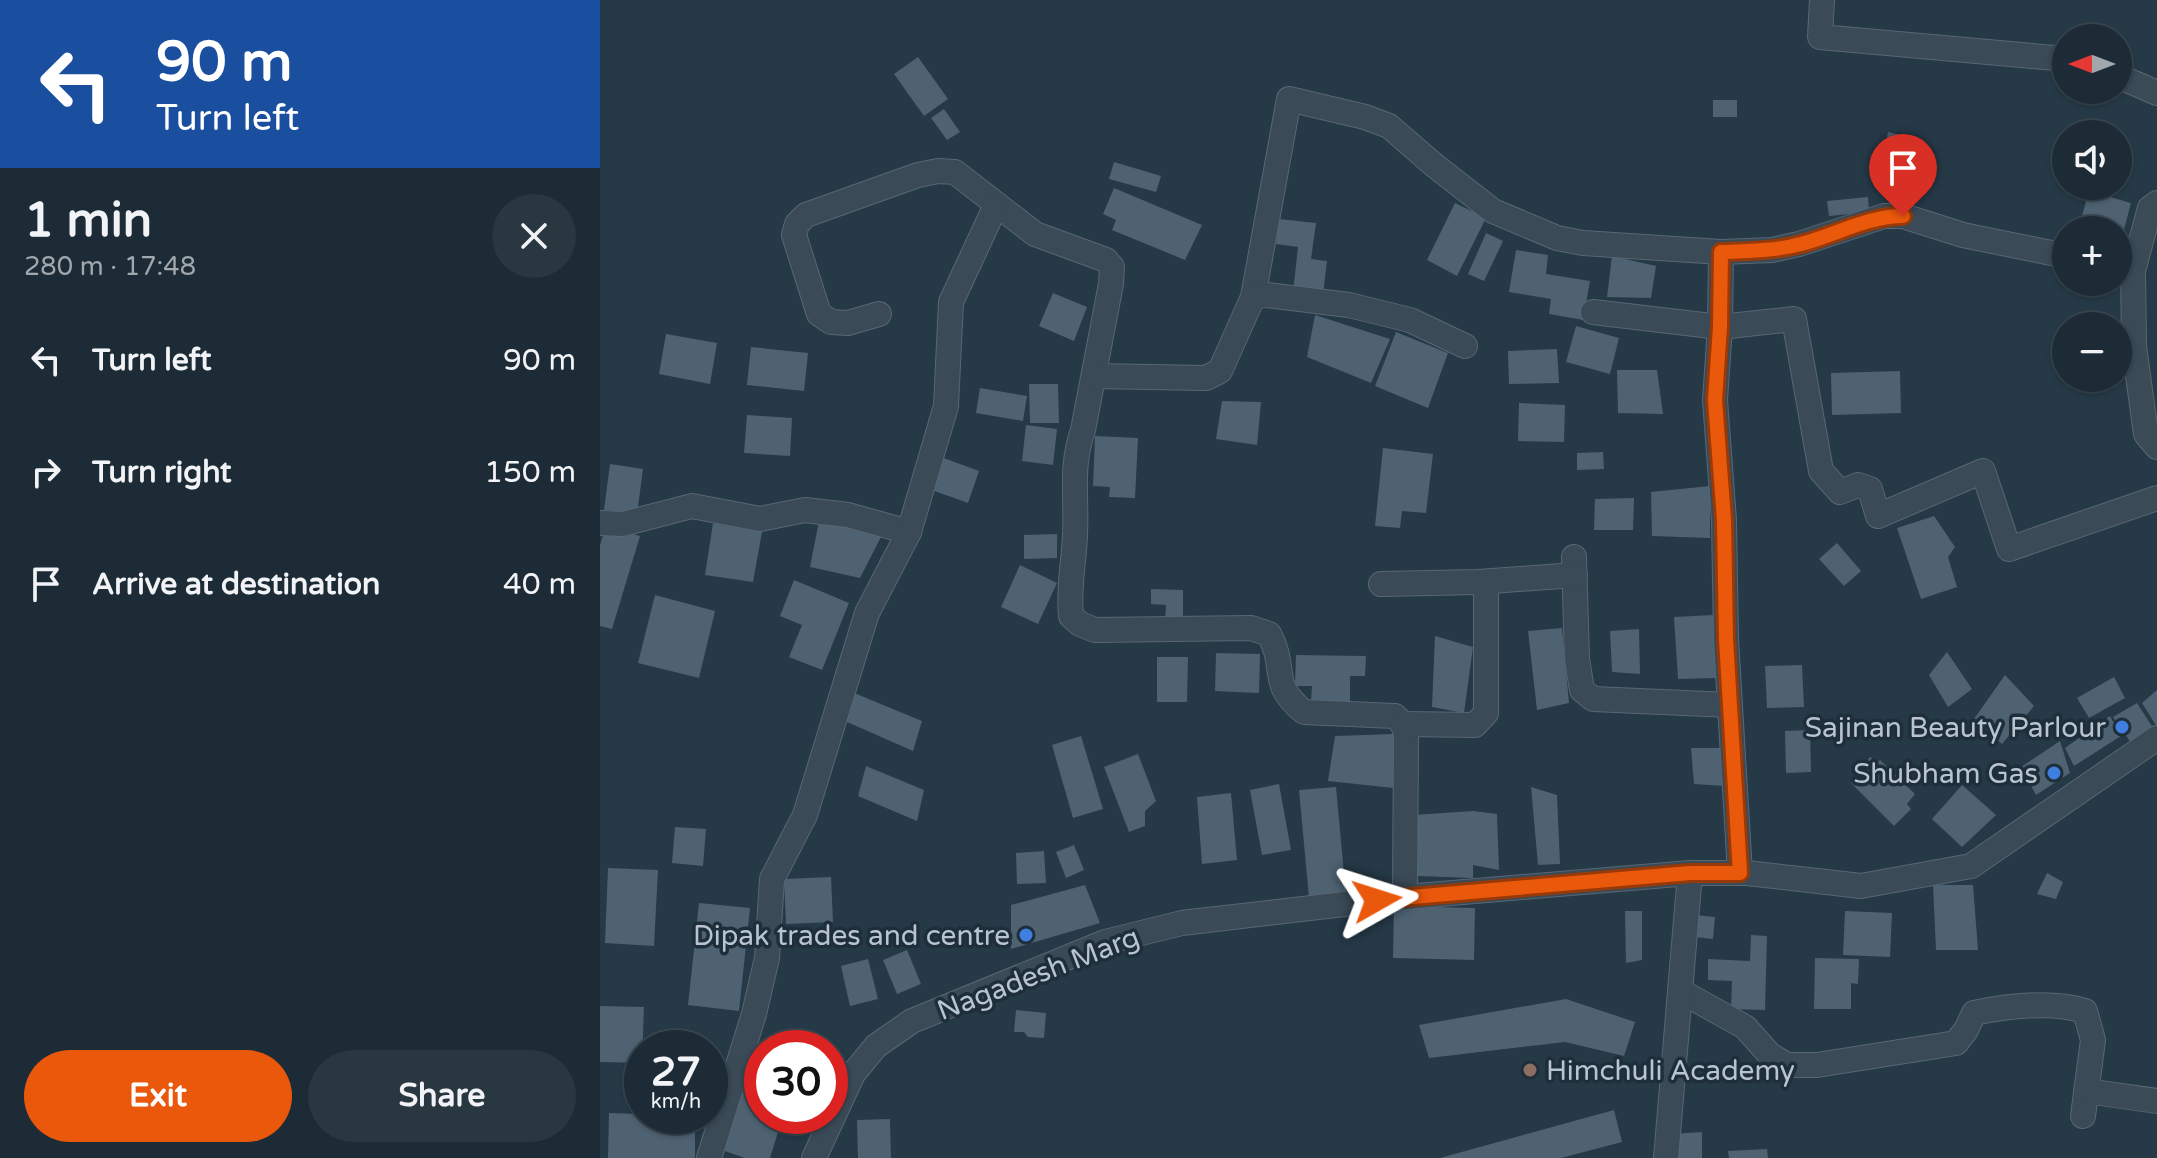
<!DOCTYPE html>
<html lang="en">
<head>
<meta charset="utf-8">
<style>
	body { margin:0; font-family:"Varela Round",sans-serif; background:#293741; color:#f1f3f6; height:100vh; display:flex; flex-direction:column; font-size:30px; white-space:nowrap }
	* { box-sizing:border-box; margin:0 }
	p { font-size:26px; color:#a0a7ad }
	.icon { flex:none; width:44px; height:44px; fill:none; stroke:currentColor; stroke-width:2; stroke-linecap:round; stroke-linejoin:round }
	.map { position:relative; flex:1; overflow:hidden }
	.sheet { display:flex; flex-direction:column; background:#1c2b35; width:600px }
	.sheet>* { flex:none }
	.top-card { background:#1a4fa0; color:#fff; overflow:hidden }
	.needle { width:52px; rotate:270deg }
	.tools { position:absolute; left:1452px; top:24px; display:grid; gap:16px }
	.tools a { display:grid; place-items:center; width:80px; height:80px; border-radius:50%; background:#1c2b35; box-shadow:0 2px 6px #0004,0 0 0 2px #3a4750; font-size:40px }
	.speed { position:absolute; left:24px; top:1030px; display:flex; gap:16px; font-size:40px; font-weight:700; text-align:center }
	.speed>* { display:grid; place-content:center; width:104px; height:104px; border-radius:50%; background:#1c2b35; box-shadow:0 2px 6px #0004,0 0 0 2px #3a4750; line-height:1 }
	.speed small { font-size:20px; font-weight:400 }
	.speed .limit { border:12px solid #d22; background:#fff; color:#111 }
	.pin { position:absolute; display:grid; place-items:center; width:68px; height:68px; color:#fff; margin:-82px -34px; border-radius:50% 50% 50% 0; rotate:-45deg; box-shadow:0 0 8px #0007 }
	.pin .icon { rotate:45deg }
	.me { position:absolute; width:88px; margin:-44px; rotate:84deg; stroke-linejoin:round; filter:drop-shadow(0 0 6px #0008) }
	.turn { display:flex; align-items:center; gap:28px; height:168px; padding:0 24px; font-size:36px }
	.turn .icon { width:104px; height:104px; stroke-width:2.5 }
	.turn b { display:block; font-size:56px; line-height:68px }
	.round { display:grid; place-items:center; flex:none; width:84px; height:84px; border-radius:42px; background:#293741 }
	.summary { display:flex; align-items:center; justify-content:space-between; height:136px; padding:0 24px }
	h1 { font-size:48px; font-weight:700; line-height:60px }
	.primary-button { display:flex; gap:16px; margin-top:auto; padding:16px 24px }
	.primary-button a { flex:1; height:92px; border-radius:48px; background:#ea580c; color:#fff; font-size:32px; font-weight:700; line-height:92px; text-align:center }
	.primary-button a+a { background:#293741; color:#f1f3f6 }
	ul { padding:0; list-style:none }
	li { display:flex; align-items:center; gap:24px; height:112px; padding:0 24px }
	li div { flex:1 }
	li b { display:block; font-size:30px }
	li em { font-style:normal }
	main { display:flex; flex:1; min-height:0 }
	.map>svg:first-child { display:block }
	.building { fill:#4e6272 }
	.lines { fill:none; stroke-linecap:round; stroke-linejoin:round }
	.street-casing { stroke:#596773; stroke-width:26 }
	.street { stroke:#3a4a56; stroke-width:24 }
	.route-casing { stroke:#983908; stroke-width:20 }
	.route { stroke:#ea580c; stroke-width:14 }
	.shop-dot { fill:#3f7fe0; stroke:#1e2f3b; stroke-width:3 }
	.education-dot { fill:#8d6e63; stroke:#1e2f3b; stroke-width:3 }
	.labels { text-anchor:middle; stroke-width:7; stroke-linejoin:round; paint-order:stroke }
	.poi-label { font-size:28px; fill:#b8c4cf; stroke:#1e2f3b; text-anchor:end }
	.street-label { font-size:28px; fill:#b8c4cf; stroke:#1e2f3b }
</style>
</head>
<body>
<main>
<section class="sheet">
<div class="top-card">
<div class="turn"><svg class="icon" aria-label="left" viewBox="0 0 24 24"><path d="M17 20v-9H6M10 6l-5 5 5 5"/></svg><div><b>90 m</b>Turn left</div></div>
</div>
<div class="summary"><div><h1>1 min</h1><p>280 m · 17:48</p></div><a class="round"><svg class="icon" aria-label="close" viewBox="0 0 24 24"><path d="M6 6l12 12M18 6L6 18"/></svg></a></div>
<ul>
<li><svg class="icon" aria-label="left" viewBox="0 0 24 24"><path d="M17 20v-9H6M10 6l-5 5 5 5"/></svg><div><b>Turn left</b></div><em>90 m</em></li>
<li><svg class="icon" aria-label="right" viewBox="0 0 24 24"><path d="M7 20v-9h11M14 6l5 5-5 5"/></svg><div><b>Turn right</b></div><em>150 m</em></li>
<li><svg class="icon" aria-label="arrive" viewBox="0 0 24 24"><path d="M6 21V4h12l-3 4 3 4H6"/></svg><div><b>Arrive at destination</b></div><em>40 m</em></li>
</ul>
<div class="primary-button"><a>Exit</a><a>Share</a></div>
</section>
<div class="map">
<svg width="1557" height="1158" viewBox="0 0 1557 1158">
	<rect width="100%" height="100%" fill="#253947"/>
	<!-- building -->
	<g class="building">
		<polygon points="318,57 348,99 324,116 294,74"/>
		<rect x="1113" y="100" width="24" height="17"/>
		<polygon points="344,109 360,132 347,140 331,118"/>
		<polygon points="1288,132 1322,140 1311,192 1277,184"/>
		<polygon points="514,162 561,176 556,192 509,179"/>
		<polygon points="514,188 602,225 585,260 512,230 516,220 503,214"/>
		<polygon points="1489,191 1531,203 1519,249 1518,230 1478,230"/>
		<polygon points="1268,197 1269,212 1229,216 1227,201"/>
		<polygon points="855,203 886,218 857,276 827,260"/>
		<polygon points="679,219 716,223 711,259 727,261 723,295 693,292 698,247 676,244"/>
		<polygon points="886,233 903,241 884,281 868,274"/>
		<polygon points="916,250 948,255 946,274 990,281 983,320 949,314 951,299 909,292"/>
		<polygon points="1012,256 1056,266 1051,298 1007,297"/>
		<polygon points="453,293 487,307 474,341 439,326"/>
		<polygon points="715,315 790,339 771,383 707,357"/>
		<polygon points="976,326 1019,338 1010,374 966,362"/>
		<polygon points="796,332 848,353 828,408 775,386"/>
		<polygon points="66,334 117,343 110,384 59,374"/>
		<polygon points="151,347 208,353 204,391 147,385"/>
		<polygon points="957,349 959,383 909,384 908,351"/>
		<polygon points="1017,370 1057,370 1063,414 1018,413"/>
		<polygon points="1300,371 1301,413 1232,415 1231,373"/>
		<polygon points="429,384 458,384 459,423 430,423"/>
		<polygon points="380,388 427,396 423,421 376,413"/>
		<polygon points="622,401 661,402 657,445 616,439"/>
		<polygon points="919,403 965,405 964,442 918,441"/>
		<polygon points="147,415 192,418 190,456 144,453"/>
		<polygon points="426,425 457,429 453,465 422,461"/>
		<polygon points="495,436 538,438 535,498 509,497 510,487 493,486"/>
		<polygon points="783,448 833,454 826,513 802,511 800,528 775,526"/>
		<polygon points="1003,452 1004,469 977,470 977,453"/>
		<polygon points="341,457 379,471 368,503 329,489"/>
		<polygon points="10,464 43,469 37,514 4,510"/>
		<polygon points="1110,486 1110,538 1052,536 1051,492"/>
		<polygon points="1034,498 1033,530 994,530 995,499"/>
		<polygon points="1334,516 1355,547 1348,557 1357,587 1321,599 1297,528"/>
		<polygon points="219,521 282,535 260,578 210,567"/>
		<polygon points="113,523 162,532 153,582 105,575"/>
		<polygon points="6,526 40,536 12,629 0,626 0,545"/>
		<polygon points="457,534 457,558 424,559 424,535"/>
		<polygon points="1237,543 1261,571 1244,586 1219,559"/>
		<polygon points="420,565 457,583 438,624 401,607"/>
		<polygon points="194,580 249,603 222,670 189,657 202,625 180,616"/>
		<polygon points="551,589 583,590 583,623 565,623 566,605 551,604"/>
		<polygon points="55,595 115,611 99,678 38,663"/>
		<polygon points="1113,615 1117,678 1078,679 1074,617"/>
		<polygon points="962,628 969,703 937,710 928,631"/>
		<polygon points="1039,629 1040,674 1012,672 1010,631"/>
		<polygon points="835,636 873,647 864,713 832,707"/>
		<polygon points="1347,652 1372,689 1348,707 1329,675"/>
		<polygon points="616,653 660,654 659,693 615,691"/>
		<polygon points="696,655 766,656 765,676 750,676 750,702 711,701 712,686 695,686"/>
		<polygon points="557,657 588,657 587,702 557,702"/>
		<polygon points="1202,665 1204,707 1167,708 1165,666"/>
		<polygon points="1405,675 1434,706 1402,744 1374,719"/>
		<polygon points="1514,677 1525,698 1489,718 1477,698"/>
		<polygon points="247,690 322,721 313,751 238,718"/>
		<polygon points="1557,690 1557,727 1542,703"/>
		<polygon points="1537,703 1557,734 1534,747 1513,717"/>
		<polygon points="1510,716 1521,736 1474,766 1465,748"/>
		<polygon points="1210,730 1211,772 1186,773 1185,731"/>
		<polygon points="793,734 793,788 728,781 735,736"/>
		<polygon points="481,736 503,809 473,818 452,745"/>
		<polygon points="1460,741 1470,773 1436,795 1421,767"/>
		<polygon points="1091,748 1122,748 1125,786 1094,784"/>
		<polygon points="538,754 556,801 545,811 545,826 529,832 504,767"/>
		<polygon points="1270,757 1278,762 1280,760 1315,794 1307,804 1311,809 1294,826 1251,783"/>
		<polygon points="266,766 324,790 317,821 258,796"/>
		<polygon points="679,784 691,850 662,855 650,790"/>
		<polygon points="1362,785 1396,815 1362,847 1332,819"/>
		<polygon points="736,787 746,895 709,898 699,790"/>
		<polygon points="931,787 957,795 960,864 938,865"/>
		<polygon points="631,793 637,860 602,864 597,797"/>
		<polygon points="873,811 897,814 899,870 873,865 873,878 818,876 814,815"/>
		<polygon points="75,827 106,829 103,866 72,863"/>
		<polygon points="474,845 484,870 466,878 456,852"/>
		<polygon points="444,851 446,883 417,884 416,853"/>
		<polygon points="8,868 58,870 54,946 5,943"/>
		<polygon points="1447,873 1463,882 1456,899 1437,894"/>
		<polygon points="231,877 233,922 186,924 184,879"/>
		<polygon points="485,885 500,923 411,949 411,905"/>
		<polygon points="1333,885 1373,885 1378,950 1336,950"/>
		<polygon points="99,903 150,908 139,1011 88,1005"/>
		<polygon points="794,906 875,908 874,960 793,958"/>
		<polygon points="1025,911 1042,911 1042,960 1026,963"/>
		<polygon points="1245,911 1292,913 1290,957 1243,955"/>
		<polygon points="1095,915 1115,917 1113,939 1094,937"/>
		<polygon points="1151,935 1167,936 1165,1010 1131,1009 1132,981 1108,980 1108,959 1150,961"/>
		<polygon points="307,950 321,984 297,994 283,960"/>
		<polygon points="1215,958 1259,959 1258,984 1251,983 1251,1009 1214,1009"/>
		<polygon points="268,959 278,999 250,1006 241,966"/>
		<polygon points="966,999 1035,1022 1024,1056 965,1042 829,1058 819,1025"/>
		<polygon points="0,1006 44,1007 42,1063 0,1062"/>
		<polygon points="416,1010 446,1013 444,1038 428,1037 424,1032 414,1032"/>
		<polygon points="148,1051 162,1055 162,1116 183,1116 170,1158 145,1158 116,1148"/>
		<polygon points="1014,1110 1022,1142 961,1158 840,1158"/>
		<polygon points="9,1113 95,1116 95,1158 8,1158"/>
		<polygon points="290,1119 291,1158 258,1158 257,1120"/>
		<polygon points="1102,1132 1102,1158 1073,1158 1072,1134"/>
		<polygon points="1167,1149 1168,1158 1129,1158 1128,1151"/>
	</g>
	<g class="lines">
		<!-- street casing -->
		<g class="street-casing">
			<g id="street">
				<polyline points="1222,0 1220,37 1466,59"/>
				<polyline points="1518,76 1557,93"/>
				<polyline points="1557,203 1550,208 1533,271 1534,346 1546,434 1557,447"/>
				<polyline points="1121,252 1120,327 1115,400 1124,520 1126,639 1140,873"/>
				<polyline points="653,297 689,99 765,117 789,126 834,165 893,211 957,238 983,243 1121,252 1172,250 1199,244 1284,216 1303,216 1363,235 1466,256"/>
				<polyline points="993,312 1120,327 1194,319 1221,471 1240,492 1258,485 1270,489 1278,516 1383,471 1409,549 1557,498"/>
				<path d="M279 314 248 323 231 322 219 314 194 235 197 224 206 215 318 175 338 171 355 172 435 234 506 260 512 267 511 284 483 430C470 468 477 496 475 535 474 562 468 589 471 616L480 624 495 630 651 628 669 634C688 669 668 683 704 712L795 716 803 724 806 735 805 897"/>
				<polyline points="494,376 606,378 620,371 653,297 667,295 749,305 810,320 865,346"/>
				<polyline points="0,523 23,524 92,506 160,519 205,510 248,515 309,532"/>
				<polyline points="974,557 977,659 982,690 993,699 1130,705"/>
				<polyline points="781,584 878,582 975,575"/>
				<polyline points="803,724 875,725 886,713 886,582"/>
				<path d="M1082 992 1145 1027 1170 1055 1187 1065H1217L1356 1043 1366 1030 1374 1013C1408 1006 1452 1001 1485 1011L1493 1040 1483 1116"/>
				<polyline points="1486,1091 1557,1101"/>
				<polyline points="109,1158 154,1014 167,958 172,879 205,815 267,613 309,532 346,406 351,302 396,205"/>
				<polyline points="214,1158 253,1074 276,1046 312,1021 505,942 582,923 805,897 1090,873 1147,873 1261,886 1371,866 1557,738"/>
				<polyline points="1066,1158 1090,873"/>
			</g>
		</g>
		<!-- street -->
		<use href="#street" class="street"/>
	</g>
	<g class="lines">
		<!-- route casing -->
		<g class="route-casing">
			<path id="route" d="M777 900 1090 873H1140L1126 639 1124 520 1115 400 1120 327 1121 252C1148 251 1175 251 1201 244 1235 235 1269 216 1303 216"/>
		</g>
		<!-- route -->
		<use href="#route" class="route"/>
	</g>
	<!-- markers -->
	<g class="shop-dot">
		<circle cx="1522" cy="727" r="8"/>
		<circle cx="1454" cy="773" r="8"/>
		<circle cx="426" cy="935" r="8"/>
	</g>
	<circle class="education-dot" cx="930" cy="1070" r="8"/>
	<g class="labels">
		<!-- poi labels -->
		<g class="poi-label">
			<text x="1506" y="737">Sajinan Beauty Parlour</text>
			<text x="1438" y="783">Shubham Gas</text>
			<text x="410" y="945">Dipak trades and centre</text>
			<text x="946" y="1080" text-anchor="start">Himchuli Academy</text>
		</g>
		<!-- street labels -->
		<g class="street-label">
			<text transform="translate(438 973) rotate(-21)" y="10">Nagadesh Marg</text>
		</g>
	</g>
</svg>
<div class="tools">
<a><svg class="needle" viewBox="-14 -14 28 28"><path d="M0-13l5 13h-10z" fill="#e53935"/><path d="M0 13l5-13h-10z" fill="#a0a7ad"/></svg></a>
<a><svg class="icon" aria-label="sound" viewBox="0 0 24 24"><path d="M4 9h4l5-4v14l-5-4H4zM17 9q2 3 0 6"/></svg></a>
<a>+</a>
<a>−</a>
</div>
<div class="speed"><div>27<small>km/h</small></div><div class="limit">30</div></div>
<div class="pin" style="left:1303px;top:216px;background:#d93025"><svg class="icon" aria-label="arrive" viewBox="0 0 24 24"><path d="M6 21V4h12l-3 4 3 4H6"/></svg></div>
<svg class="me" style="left:777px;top:900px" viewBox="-20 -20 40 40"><path d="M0-17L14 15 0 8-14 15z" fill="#ea580c" stroke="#fff" stroke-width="4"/></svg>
</div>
</main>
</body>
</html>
